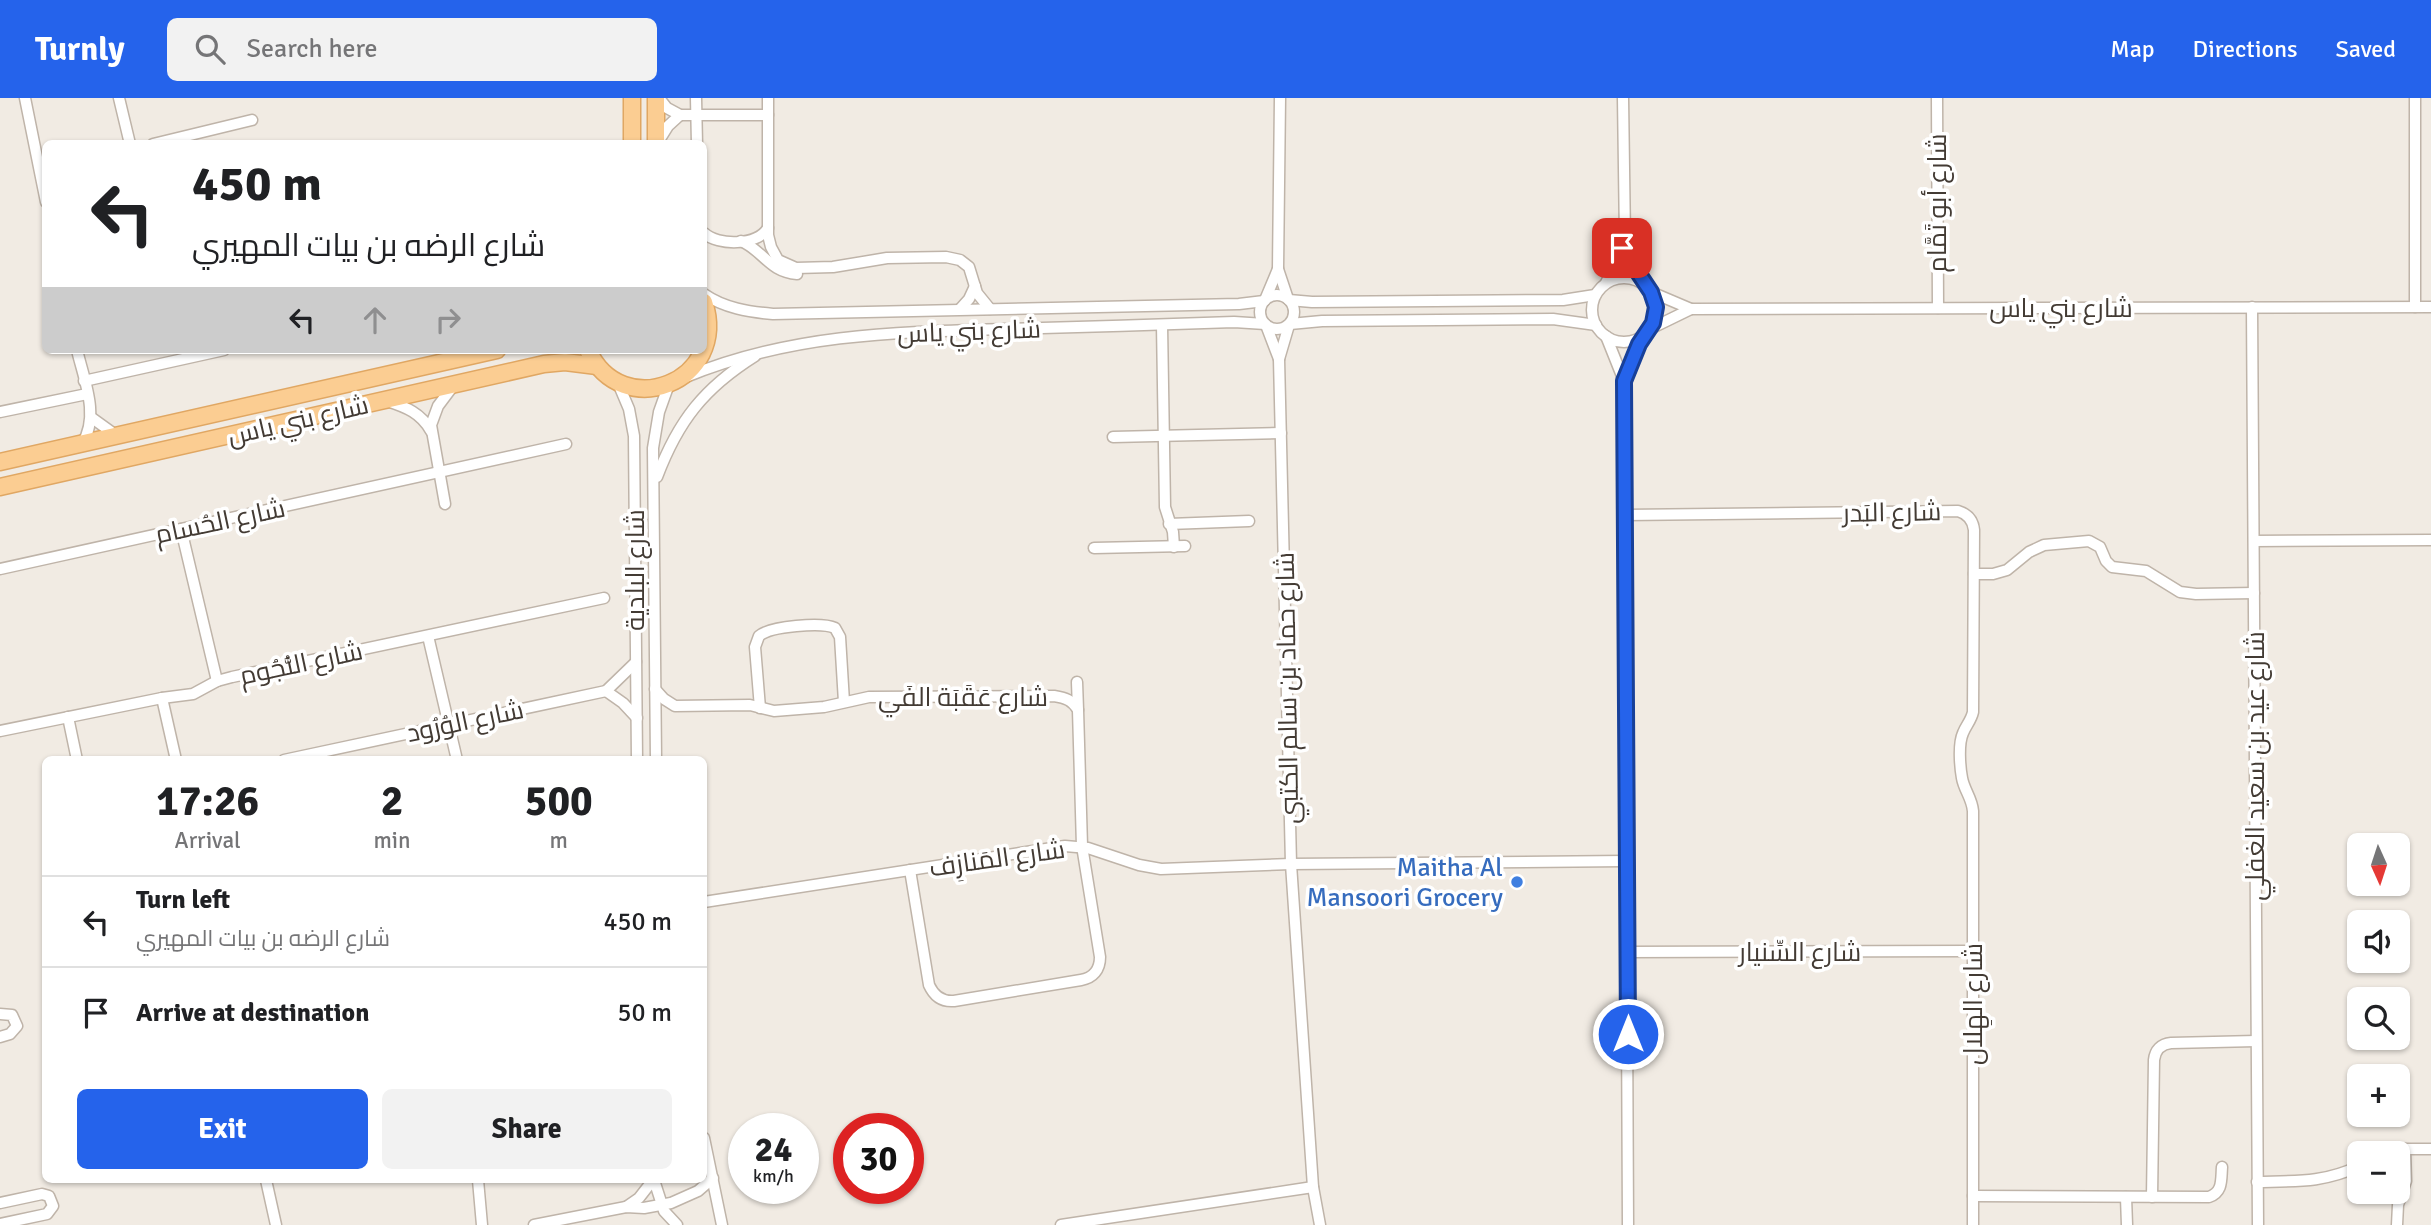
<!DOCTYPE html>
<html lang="en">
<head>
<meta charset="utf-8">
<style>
	body { margin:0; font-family:Signika,Cairo,sans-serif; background:#f2f2f2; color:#202124; height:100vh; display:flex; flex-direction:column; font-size:26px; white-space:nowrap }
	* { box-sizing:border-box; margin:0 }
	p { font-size:23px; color:#757577 }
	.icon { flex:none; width:38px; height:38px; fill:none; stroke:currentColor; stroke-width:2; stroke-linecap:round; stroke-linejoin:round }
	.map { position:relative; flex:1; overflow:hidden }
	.drawer { position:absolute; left:42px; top:658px; width:665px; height:427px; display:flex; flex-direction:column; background:#fff; border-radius:10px; box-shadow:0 2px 5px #0004 }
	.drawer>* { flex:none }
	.banner { position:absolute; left:42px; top:42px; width:665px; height:214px; border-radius:10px; box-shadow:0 2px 5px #0004; background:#fff; color:#202124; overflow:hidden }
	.needle { width:46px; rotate:177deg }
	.tools { position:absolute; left:2347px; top:735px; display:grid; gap:14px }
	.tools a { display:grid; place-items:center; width:63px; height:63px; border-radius:10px; background:#fff; box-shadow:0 2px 5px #0004; font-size:35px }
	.speed { position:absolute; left:728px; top:1015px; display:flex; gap:14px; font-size:35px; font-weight:700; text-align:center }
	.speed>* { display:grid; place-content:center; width:91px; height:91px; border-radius:50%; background:#fff; box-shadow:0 2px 5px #0004; line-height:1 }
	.speed small { font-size:18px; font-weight:400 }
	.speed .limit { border:10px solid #d22; background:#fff; color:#111 }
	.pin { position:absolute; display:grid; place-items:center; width:60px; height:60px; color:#fff; margin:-30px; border-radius:14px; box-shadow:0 4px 10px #0006 }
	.me { position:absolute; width:77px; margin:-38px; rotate:0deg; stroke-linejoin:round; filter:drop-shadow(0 0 5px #0008) }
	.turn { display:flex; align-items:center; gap:24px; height:147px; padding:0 35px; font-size:32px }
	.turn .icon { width:91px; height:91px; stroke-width:2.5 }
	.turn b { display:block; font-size:49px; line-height:60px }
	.lanes { display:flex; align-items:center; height:66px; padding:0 35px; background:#0003; justify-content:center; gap:35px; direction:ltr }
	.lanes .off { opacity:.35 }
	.eta { display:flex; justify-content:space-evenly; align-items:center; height:119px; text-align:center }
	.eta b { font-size:42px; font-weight:700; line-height:49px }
	.action { display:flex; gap:14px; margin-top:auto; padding:14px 35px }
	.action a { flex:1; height:80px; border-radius:10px; background:#2563eb; color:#fff; font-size:28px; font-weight:700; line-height:80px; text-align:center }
	.action a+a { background:#f2f2f2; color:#202124 }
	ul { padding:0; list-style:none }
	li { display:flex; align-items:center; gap:21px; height:91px; padding:0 35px; border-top:2px solid #e0e0e0 }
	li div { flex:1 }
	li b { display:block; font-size:26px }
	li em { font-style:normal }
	header { display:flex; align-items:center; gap:42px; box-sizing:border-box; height:98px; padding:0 35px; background:#2563eb; color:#fff }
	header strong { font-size:33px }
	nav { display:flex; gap:38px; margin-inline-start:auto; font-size:24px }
	.search { width:490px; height:63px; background:#f2f2f2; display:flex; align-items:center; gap:18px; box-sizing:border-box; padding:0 24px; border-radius:10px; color:#757577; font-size:26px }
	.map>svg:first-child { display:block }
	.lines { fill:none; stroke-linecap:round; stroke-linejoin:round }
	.minor-casing { stroke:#bfb4a9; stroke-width:13 }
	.primary-casing { stroke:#e0a763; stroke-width:19 }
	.minor { stroke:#fff; stroke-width:10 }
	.primary { stroke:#fbcd92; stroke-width:16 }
	.route-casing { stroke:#184099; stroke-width:18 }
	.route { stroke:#2563eb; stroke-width:12 }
	.shop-dot { fill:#3f7fe0; stroke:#fff; stroke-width:2.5 }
	.labels { text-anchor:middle; stroke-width:7; stroke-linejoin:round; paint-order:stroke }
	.street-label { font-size:26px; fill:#433b34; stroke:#fff }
	.shop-label { font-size:26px; fill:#366cbe; stroke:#fff; text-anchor:end }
</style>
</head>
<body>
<header>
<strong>Turnly</strong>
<div class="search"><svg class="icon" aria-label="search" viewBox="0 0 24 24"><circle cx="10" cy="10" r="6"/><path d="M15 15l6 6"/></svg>Search here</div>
<nav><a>Map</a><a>Directions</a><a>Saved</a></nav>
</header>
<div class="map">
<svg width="2431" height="1127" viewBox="0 0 2431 1127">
	<rect width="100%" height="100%" fill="#f1ebe3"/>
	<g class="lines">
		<!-- minor casing -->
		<g class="minor-casing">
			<g id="minor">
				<polyline points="25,0 46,104"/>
				<polyline points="119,0 130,46"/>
				<polyline points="659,0 667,10 680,17 768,17"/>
				<polyline points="696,0 697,46"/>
				<polyline points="768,0 768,137 771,149 778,162 796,170 833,169 887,160 946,159 960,162 969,169 977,195 990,211"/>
				<polyline points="1280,0 1278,171 1288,201"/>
				<polyline points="1623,0 1625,141 1631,160 1644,184"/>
				<polyline points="1937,0 1938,210"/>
				<polyline points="2415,0 2415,209"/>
				<polyline points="658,44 668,28 680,17"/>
				<polyline points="153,46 252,22"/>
				<path d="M704 135C718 148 757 148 768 130"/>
				<path d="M741 143C764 153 769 174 797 176"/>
				<circle cx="1624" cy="212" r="32"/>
				<polyline points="1606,185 1625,141"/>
				<polyline points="1651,194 1691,211 2431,209"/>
				<path d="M704 196C724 210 749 214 773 216L1239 206 1264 203"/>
				<circle cx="1277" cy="214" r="17"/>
				<polyline points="1265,202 1278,171"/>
				<polyline points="1289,202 1312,204 1563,202 1595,197"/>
				<polyline points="2252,209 2258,1127"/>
				<polyline points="960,211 969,201 975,188"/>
				<polyline points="1290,226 1322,223 1553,221 1596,227"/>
				<polyline points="1162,227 1165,409 1173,434 1174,449"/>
				<polyline points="1266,227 1279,261"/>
				<polyline points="1289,227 1279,261 1291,766 1313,1089 1320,1127"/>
				<polyline points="1650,231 1691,211"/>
				<polyline points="1606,238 1624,283 1628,1127"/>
				<path d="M77 252C84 282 100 318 82 346"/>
				<path d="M686 279C790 236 894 234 1005 231 1081 229 1158 227 1234 224L1265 226"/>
				<polyline points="1624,282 1630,264 1643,239"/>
				<polyline points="84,283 224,252"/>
				<polyline points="618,285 629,311 634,338 637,662"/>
				<path d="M387 303C406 309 421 315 431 333"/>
				<polyline points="0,314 87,296"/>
				<polyline points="92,320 117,338"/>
				<polyline points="1113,339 1281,335"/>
				<path d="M657 379C678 323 704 290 755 258"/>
				<polyline points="445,406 431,327 438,308 453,288"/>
				<path d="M1625 417 1958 413C1968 416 1973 422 1974 432L1973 614C1971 623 1966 627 1963 635 1958 646 1960 669 1962 680 1964 692 1972 700 1973 713V1127"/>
				<polyline points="1169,426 1249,423"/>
				<polyline points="181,431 217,583"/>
				<polyline points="2254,443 2431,442"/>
				<polyline points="1094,450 1185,448"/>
				<polyline points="0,471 566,346"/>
				<polyline points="1974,476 1993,476 2007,472 2029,454 2044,447 2089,443 2100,449 2106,463 2112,469 2146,473 2180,494 2196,496 2254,495"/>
				<polyline points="428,538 457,662"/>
				<polyline points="1077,584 1078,612"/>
				<path d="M655 591 664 601 675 608 750 607 774 613 824 609 869 599 1054 598C1066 600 1072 602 1078 612L1082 748 1100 859C1100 872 1093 880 1081 882L954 903C942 904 934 898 929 887L910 772"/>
				<polyline points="606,593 623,605 637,620"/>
				<polyline points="162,600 176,662"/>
				<path d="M760 610 755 549 759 538C770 528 822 524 835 530L840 539 844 604"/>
				<polyline points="68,619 77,662"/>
				<polyline points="0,633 162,600 193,596 217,583 232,579 604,500"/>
				<polyline points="284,662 606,593 636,564"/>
				<polyline points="656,662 653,350 659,314 669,286"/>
				<polyline points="704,804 1065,748 1088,750 1139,767 1161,771 1291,766 1626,763"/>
				<polyline points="1627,854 1973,853"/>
				<polyline points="0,916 12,917 17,928 10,936 0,939"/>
				<polyline points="704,1040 722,1127"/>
				<polyline points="2387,1055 2405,1051 2431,1051"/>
				<polyline points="266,1082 276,1127"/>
				<polyline points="478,1082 482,1127"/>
				<polyline points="654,1082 664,1113 677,1127"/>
				<path d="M2257 1084C2295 1083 2324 1085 2359 1068"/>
				<path d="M1973 1098 2209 1099C2223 1094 2221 1082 2222 1069"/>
				<polyline points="2126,1099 2127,1127"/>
				<path d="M2152 1099 2154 962C2155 952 2161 946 2171 945L2256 943"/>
				<polyline points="0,1105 42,1096 49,1098 53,1108 47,1116 0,1126"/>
				<polyline points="626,1109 639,1100 653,1082"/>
				<polyline points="534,1127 626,1109 644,1110 671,1105 698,1093 713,1080"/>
				<polyline points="1061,1127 1313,1089"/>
				<polyline points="2397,1127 2398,1107 2406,1083 2405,1051"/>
			</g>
		</g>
		<!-- primary casing -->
		<g class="primary-casing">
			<g id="primary">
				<polyline points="632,0 632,46"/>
				<polyline points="656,0 656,46"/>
				<path d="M588 252C622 326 730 284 704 204"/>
				<polyline points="0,364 497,252"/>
				<polyline points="0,389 544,266 565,264 597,268"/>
			</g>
		</g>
		<!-- minor -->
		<use href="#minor" class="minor"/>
		<!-- primary -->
		<use href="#primary" class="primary"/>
	</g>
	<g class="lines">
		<!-- route casing -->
		<g class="route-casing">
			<polyline id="route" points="1622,150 1625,141 1635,170 1651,194 1656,209 1653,225 1639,246 1624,283 1628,936"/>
		</g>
		<!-- route -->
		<use href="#route" class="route"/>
	</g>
	<!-- markers -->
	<circle class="shop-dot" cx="1517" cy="784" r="7"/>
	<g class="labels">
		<!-- street labels -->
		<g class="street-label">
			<text transform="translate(1937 105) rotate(-90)" y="9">شارع أبو تَمَّام</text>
			<text x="2061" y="219">شارع بني ياس</text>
			<text transform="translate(969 233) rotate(-2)" y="9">شارع بني ياس</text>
			<text transform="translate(298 322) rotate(-13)" y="9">شارع بني ياس</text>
			<text transform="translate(1892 414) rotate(-1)" y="9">شارع البَدر</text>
			<text transform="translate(220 423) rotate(-12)" y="9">شارع الحُسام</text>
			<text transform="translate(635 472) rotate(-90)" y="9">شارع البلدية</text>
			<text transform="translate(301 565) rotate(-12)" y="9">شارع النُّجُوم</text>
			<text transform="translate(1287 590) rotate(-91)" y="9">شارع حماد بن سالم الكتبي</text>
			<text x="963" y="608">شارع عَقَبَة الفَي</text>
			<text transform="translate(465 623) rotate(-12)" y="9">شارع الوُرُود</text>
			<text transform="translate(2255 668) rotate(-90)" y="9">شارع عيد بن سعيد الغفلي</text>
			<text transform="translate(997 760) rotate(-8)" y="9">شارع المَنازِف</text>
			<text x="1800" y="863">شارع السِّنيار</text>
			<text transform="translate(1973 906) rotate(-90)" y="9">شارع الهِلال</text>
		</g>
		<!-- shop labels -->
		<g class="shop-label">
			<text x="1503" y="778">Maitha Al<tspan x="1503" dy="30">Mansoori Grocery</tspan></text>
		</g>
	</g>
</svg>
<div class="tools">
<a><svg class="needle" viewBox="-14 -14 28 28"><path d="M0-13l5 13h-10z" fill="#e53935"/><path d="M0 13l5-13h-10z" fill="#757577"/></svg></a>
<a><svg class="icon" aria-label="sound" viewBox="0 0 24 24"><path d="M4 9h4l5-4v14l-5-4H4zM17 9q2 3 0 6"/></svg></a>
<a><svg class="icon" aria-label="search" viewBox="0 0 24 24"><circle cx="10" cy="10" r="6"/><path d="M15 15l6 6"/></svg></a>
<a>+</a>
<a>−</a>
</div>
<div class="speed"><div>24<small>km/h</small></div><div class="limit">30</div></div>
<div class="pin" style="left:1622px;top:150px;background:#d93025"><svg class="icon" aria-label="arrive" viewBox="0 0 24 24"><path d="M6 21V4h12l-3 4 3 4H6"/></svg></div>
<svg class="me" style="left:1628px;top:936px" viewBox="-20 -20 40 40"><circle r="17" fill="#2563eb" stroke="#fff" stroke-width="3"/><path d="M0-11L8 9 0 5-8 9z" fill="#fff"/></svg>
<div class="banner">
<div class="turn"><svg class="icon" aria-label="left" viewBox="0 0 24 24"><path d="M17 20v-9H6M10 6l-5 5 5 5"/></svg><div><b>450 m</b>شارع الرضه بن بيات المهيري</div></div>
<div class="lanes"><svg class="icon" aria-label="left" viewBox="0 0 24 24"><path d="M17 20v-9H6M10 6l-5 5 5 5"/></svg><svg class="icon off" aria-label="ahead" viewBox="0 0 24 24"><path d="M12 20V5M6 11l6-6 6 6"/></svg><svg class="icon off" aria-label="right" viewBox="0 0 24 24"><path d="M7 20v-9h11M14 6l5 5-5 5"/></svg></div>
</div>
<section class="drawer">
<div class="eta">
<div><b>17:26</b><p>Arrival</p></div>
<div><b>2</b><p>min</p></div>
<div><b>500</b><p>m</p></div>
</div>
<ul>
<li><svg class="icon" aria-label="left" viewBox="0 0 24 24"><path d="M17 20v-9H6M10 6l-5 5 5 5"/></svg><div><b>Turn left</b><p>شارع الرضه بن بيات المهيري</p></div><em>450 m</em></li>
<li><svg class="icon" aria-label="arrive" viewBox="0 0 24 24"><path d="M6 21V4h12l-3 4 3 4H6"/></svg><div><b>Arrive at destination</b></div><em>50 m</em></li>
</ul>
<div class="action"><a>Exit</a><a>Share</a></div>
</section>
</div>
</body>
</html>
